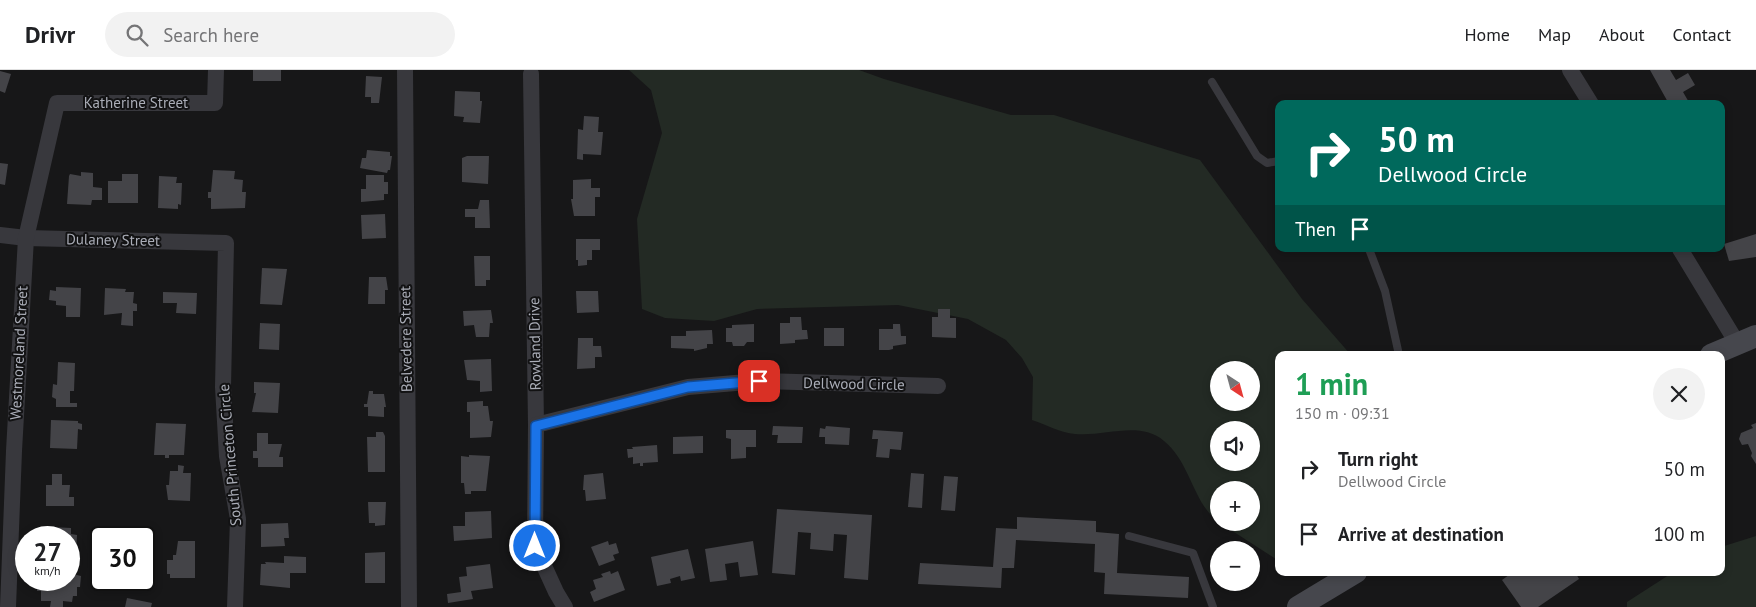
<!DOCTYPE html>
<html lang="en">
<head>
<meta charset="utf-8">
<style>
	body { margin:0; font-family:"PT Sans",sans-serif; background:#f2f2f2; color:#202124; height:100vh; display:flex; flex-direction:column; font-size:19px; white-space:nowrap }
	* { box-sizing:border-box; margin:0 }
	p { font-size:16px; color:#757577 }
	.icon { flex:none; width:28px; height:28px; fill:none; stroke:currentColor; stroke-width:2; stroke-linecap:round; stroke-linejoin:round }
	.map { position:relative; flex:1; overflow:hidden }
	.details { position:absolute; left:1275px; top:281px; width:450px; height:225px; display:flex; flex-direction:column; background:#fff; border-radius:10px; box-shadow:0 2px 8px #0003 }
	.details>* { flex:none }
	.top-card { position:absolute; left:1275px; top:30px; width:450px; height:152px; border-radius:10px; box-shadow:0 2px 8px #0003; background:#00695c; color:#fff; overflow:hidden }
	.needle { width:32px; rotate:144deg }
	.tools { position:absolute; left:1210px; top:291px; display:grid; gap:10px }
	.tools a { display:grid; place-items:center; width:50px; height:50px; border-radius:50%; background:#fff; box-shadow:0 2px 8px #0003; font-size:25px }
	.speed { position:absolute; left:15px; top:456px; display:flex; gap:10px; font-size:25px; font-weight:700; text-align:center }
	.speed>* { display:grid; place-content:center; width:65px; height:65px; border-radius:50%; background:#fff; box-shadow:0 2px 8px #0003; line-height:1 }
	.speed small { font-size:12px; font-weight:400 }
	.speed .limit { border:2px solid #111; border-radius:8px; background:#fff; color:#111 }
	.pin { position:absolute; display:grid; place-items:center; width:42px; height:42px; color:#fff; margin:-21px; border-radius:10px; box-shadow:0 2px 8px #0006 }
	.me { position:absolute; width:55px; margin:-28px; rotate:0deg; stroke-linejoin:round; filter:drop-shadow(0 0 4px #0008) }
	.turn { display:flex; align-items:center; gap:18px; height:105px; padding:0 20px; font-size:22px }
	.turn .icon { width:65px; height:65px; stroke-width:2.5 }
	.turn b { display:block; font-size:35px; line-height:42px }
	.then { display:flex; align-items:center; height:48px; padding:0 20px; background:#0003; gap:10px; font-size:19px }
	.round { display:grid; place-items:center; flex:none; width:52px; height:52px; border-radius:26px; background:#f2f2f2 }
	.head { display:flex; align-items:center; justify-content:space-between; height:85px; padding:0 20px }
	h1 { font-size:30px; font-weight:800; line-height:38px; color:#1e9e55 }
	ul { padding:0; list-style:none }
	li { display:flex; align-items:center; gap:15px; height:65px; padding:0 20px }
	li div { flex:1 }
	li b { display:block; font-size:19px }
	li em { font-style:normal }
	header { display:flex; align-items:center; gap:30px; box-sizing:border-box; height:70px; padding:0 25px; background:#fff; border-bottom:1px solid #e0e0e0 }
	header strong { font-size:24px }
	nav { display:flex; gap:28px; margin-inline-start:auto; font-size:18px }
	.search { width:350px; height:45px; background:#f2f2f2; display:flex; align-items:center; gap:12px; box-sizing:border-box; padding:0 18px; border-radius:28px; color:#757577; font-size:19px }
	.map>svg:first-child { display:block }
	.green { fill:#232a24; fill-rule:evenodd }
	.building { fill:#444448 }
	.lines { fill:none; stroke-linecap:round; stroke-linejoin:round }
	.service { stroke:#38383d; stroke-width:8 }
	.minor { stroke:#38383d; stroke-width:16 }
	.secondary { stroke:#46474d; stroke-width:22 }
	.route-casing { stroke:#114b97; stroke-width:12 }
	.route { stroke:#1a73e8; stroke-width:9 }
	.labels { text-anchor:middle; stroke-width:4; stroke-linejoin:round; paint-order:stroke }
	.street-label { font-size:15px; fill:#aaadb7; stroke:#121213 }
</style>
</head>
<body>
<header>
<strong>Drivr</strong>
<div class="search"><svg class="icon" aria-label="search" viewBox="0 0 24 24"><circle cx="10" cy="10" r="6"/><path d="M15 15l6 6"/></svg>Search here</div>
<nav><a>Home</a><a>Map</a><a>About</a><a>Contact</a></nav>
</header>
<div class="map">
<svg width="1756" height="537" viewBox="0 0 1756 537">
	<rect width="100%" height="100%" fill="#171718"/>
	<!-- green -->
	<g class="green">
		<path d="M629 0H859L884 9 1011 45H1054L1200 90 1302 229 1351 285H1279V491L1220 453 1251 452V420H1219V452C1193 434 1191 393 1164 371 1140 350 1104 367 1075 364 1061 363 1045 354 1032 350L1033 307 1022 288 1006 270 968 249 898 235 757 239 714 251 665 248 642 239 637 149 662 63 651 20ZM1219 300H1251V332H1219ZM1219 360H1251V392H1219Z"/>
		<polygon points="1756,466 1756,537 1627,537 1627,532 1672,503 1721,502 1721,477"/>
	</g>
	<!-- building -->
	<g class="building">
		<rect x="253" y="0" width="28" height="11"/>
		<polygon points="1650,0 1670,0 1676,10 1688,3 1695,15 1683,22 1690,34 1674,34 1673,31 1669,34"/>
		<polygon points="0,1 11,4 5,23 0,21"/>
		<polygon points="366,6 382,7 379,33 371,33 371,27 365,27"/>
		<polygon points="455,21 480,22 480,31 482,31 480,53 463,52 464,47 454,46"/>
		<polygon points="584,46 599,47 598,62 603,62 601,85 583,84 583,90 577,89 578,59 583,60"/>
		<polygon points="367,80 390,82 390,86 392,86 390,100 388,100 387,103 360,98 362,88 366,88"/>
		<polygon points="467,86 489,86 488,114 462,112 462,88"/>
		<polygon points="0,93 8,94 5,115 0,114"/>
		<polygon points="213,100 235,101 234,109 243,110 242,122 246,122 245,138 211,139 211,128 208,128 208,122 211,122"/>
		<polygon points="81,102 93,103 93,117 102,118 102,130 92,130 91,135 67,134 69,106 70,104 81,106"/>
		<polygon points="122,104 138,104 138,133 108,133 108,111 122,111"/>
		<polygon points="366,105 384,105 384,112 388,112 388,124 384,124 384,130 361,132 361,119 366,119"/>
		<polygon points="159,106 177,107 176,113 182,113 181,135 178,134 178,139 158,138"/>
		<polygon points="591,109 591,118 600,118 600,127 595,127 595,146 574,146 571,129 573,129 573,110"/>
		<polygon points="480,130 489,130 490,158 475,158 475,147 465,147 465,139 478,139"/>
		<polygon points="385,144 386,168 362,169 361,145"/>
		<polygon points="1756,164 1756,187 1729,191 1724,174"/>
		<polygon points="576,169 600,169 600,180 592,180 592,190 587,190 587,195 578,196 578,190 576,190"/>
		<polygon points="474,186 490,186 490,210 486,210 486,216 475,216"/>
		<polygon points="262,198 287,199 282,235 260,234"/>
		<polygon points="369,207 386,207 388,220 385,220 385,234 368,234"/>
		<polygon points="56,217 81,218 80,247 66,247 66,236 56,235 56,231 49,230 50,220 56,221"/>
		<polygon points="105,218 126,219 125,222 134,222 133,233 137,234 137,241 133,241 133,256 121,255 122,243 104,245"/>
		<polygon points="576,221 598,221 599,242 577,243"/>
		<polygon points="163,222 197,223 196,244 176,243 177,233 163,233"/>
		<polygon points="938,239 950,239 950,248 956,248 956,268 932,267 932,247 938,247"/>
		<polygon points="491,240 493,253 490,253 489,267 476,267 474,255 464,256 463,241"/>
		<polygon points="790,247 801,247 802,260 807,260 808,269 795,270 795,273 780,274 780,253 790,253"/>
		<polygon points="260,253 280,254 279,280 259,279"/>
		<polygon points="754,254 754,272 747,272 744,276 733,276 732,272 726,272 726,258 732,258 732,255"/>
		<polygon points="893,254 900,254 901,266 906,266 906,274 893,276 893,279 889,280 879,280 879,259 893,259"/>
		<rect x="824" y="258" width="20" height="18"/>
		<polygon points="712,260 713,274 707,274 707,278 694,281 694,279 671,278 671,266 686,266 686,261"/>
		<polygon points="578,268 593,268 593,276 601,276 602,287 595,287 595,298 577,299"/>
		<polygon points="491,289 492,321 480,322 480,311 467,310 464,290"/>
		<polygon points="58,292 75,293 74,321 70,321 70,333 77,333 77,337 56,337 56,329 52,327 53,314 57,315"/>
		<polygon points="254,312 280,313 278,343 252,342 256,323 254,323"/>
		<polygon points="369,321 373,321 373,324 384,324 386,337 384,337 384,347 368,346 368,337 364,337 364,334 367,334"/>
		<polygon points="483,331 483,336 488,336 490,351 493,351 491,367 470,368 470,342 467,342 467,332"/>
		<polygon points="51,350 78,351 78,353 82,354 82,360 78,359 77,379 50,378"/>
		<polygon points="156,353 186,354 184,385 169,385 169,388 165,388 165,385 154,385"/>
		<polygon points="1756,353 1756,394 1751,386 1752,383 1748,374 1742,375 1739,369 1741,363 1753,358 1751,355"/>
		<polygon points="773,356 803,357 802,373 777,373 778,365 772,365"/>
		<polygon points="826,356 850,358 849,375 825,374 825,367 819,367 820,358 825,359"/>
		<polygon points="726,360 756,360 756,377 746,377 746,388 731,389 731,369 726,368"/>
		<polygon points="873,360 903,362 901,380 890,379 889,388 876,387 878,369 872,369"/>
		<polygon points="376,362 383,362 385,366 385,402 368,402 367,367 376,367"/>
		<polygon points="257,363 268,363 268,374 282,374 279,387 283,387 283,397 258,397 258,388 253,388 253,381 257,381"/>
		<polygon points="703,366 703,383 673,384 673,367"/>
		<polygon points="657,375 658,392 643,393 643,396 640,396 640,393 633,394 633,387 628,388 627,379 633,379 632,377"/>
		<polygon points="469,385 490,386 486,421 471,421 471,424 465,424 464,413 461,413 461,386 469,387"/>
		<polygon points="178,395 184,396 183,403 191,403 190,431 168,430 166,415 169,415 170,401 178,401"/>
		<polygon points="603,403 606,429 586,431 585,420 583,420 584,405"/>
		<polygon points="911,403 924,404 922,438 908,437"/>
		<polygon points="52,404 62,404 62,415 70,415 69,427 74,427 74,436 46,436 46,415 52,415"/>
		<polygon points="944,406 958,407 955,441 941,440"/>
		<polygon points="368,432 386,432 385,455 375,456 375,453 369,453"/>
		<polygon points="777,439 872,445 868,510 844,508 847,465 834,464 833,481 810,479 811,463 798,462 795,505 772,503"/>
		<polygon points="491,441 492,468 454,471 453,456 465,456 465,442"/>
		<polygon points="1017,447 1096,451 1096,462 1119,464 1117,503 1189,507 1188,528 1104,524 1105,503 1094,502 1095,474 1016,470 1014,498 1002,498 1001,518 918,514 920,493 993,497 996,458 1017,459"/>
		<polygon points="288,453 289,468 284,468 285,476 261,477 261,454"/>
		<polygon points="51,457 71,458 71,464 77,465 76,486 69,486 69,468 50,468"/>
		<polygon points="178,471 195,471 195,508 170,508 170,504 167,504 167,490 173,490 173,485 176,485"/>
		<polygon points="608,471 609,475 616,473 619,483 613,485 615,490 599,496 591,477"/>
		<polygon points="753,471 758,505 740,507 738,492 725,494 727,510 710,512 705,479"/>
		<polygon points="688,479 695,508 681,511 680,506 670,509 671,513 657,516 651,487"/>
		<polygon points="385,482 385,513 365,513 365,483"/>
		<polygon points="284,486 306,487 306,503 290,503 290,518 260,515 261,494 266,494 265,492 284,493"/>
		<polygon points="490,494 493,518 471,521 473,529 448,533 447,524 461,522 459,507 467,506 466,497"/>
		<polygon points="610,501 611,504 618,501 625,520 594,532 590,522 596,519 593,510 603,507 601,504"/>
		<polygon points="1513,502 1575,502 1579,509 1538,537 1521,537 1502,510"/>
		<polygon points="69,503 81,506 80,517 77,517 77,526 73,526 72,532 63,531 63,537 50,537 51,531 41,531 41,521 37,521 37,512 41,513 42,510 69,510"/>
		<polygon points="127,528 152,533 151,537 125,537"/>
	</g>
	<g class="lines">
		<!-- service -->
		<g class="service">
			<polyline points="1212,12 1257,86 1267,93 1279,91"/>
			<polyline points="1369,179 1385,221 1399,285"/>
			<polyline points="1129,466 1193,483 1213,537"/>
		</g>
		<!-- minor -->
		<g class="minor">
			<polyline points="405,0 409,537"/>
			<polyline points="1570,0 1591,34"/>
			<polyline points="531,4 536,355 535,476 556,522 565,537"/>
			<polyline points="0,165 26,168 226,173 223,317 227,386 238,449 235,537"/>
			<polyline points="1680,179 1737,273"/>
			<polyline points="536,355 688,317 759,311 938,316"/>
			<polyline points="8,537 14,381 26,168 57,33 215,33 216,0"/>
		</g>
		<!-- secondary -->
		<g class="secondary">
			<polyline points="1711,285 1756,266"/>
			<polyline points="1298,537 1356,502"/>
		</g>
	</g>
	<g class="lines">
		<!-- route casing -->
		<g class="route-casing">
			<polyline id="route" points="535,476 536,356 688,317 759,311"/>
		</g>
		<!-- route -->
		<use href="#route" class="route"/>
	</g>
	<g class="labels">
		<!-- street labels -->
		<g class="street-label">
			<text x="136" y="38">Katherine Street</text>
			<text transform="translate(113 170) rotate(1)" y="5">Dulaney Street</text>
			<text transform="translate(406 269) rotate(-91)" y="5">Belvedere Street</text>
			<text transform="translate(535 274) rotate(-91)" y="5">Rowland Drive</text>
			<text transform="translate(19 283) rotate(-87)" y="5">Westmoreland Street</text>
			<text transform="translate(854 314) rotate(1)" y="5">Dellwood Circle</text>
			<text transform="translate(230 385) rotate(-95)" y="5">South Princeton Circle</text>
		</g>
	</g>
</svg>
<div class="tools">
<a><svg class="needle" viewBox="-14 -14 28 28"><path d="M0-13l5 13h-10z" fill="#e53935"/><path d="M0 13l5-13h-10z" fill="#757577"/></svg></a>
<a><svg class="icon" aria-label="sound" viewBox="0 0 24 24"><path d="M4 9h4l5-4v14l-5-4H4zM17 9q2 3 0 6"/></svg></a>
<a>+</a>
<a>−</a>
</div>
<div class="speed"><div>27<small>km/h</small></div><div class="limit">30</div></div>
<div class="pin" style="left:759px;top:311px;background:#d93025"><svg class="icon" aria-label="arrive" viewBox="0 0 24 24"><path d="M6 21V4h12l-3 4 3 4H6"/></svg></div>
<svg class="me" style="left:535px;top:476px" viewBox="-20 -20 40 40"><circle r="17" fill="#1a73e8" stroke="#fff" stroke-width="3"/><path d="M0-11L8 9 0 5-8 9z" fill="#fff"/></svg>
<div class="top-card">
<div class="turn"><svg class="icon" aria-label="right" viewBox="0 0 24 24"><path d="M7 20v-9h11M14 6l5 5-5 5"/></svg><div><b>50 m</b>Dellwood Circle</div></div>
<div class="then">Then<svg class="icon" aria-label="arrive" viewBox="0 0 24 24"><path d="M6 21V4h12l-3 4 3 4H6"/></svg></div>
</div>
<section class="details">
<div class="head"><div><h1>1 min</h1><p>150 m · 09:31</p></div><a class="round"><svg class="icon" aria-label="close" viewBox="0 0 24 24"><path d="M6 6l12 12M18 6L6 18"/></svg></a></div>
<ul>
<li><svg class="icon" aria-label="right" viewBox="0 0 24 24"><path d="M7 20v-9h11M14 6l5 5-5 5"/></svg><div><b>Turn right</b><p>Dellwood Circle</p></div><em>50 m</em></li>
<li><svg class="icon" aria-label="arrive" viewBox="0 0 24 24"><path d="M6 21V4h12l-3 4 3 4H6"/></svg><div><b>Arrive at destination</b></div><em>100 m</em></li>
</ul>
</section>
</div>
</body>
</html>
